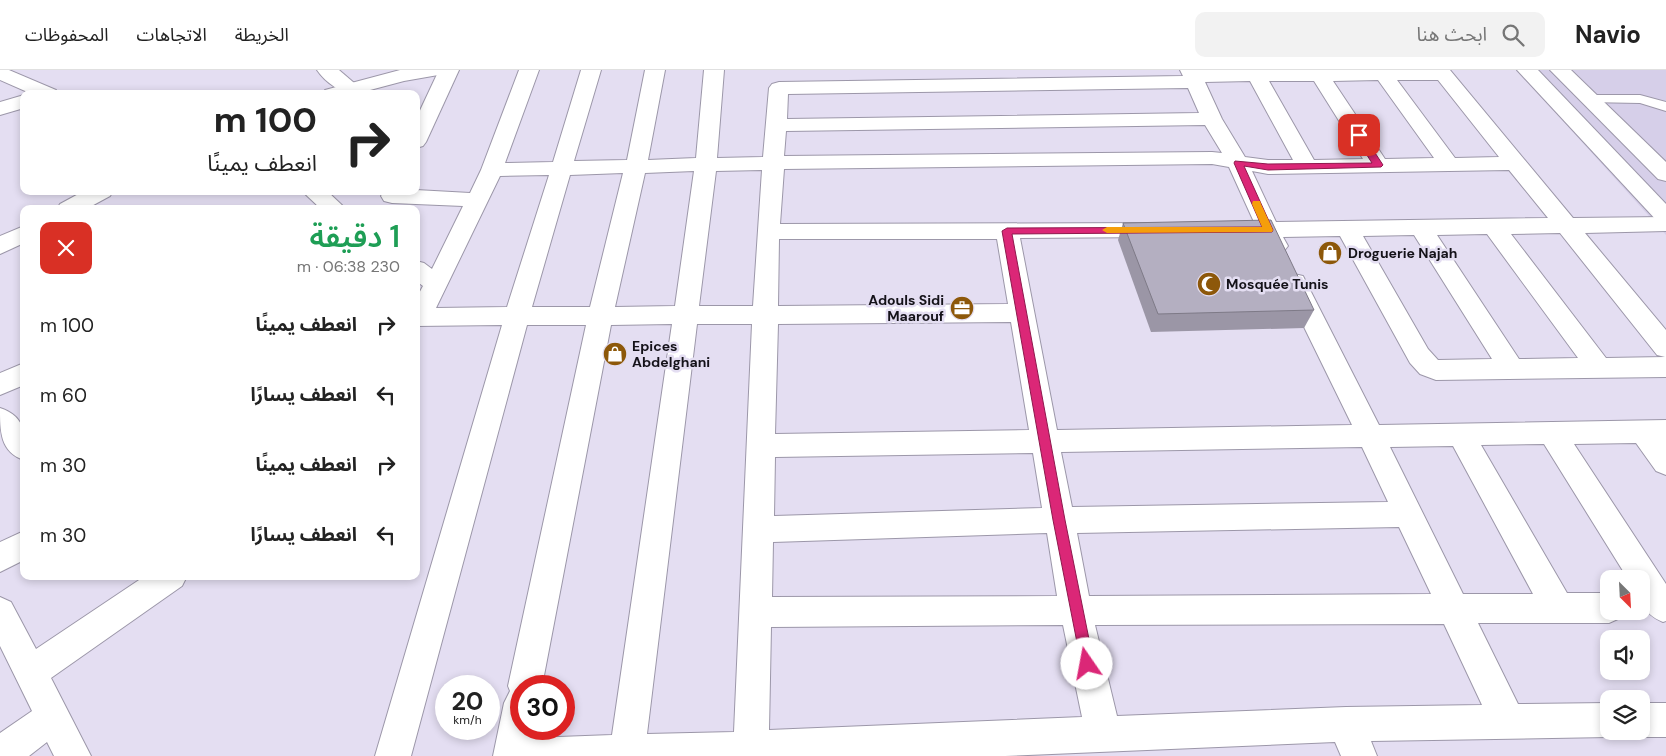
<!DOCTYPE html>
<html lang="ar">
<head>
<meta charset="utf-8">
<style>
	body { margin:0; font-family:"DM Sans","Noto Sans Arabic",sans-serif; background:#f2f2f2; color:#222; direction:rtl; height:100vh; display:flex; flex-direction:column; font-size:19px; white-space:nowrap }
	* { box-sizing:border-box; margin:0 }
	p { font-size:16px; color:#767676 }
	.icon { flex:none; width:28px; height:28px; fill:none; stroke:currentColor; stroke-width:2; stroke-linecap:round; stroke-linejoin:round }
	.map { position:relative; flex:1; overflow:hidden; direction:ltr }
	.drawer { position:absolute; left:20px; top:135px; width:400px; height:375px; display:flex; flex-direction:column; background:#fff; border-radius:10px; box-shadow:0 2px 8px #0003; direction:rtl }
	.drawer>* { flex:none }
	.banner { position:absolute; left:20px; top:20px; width:400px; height:105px; border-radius:10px; box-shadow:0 2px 8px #0003; direction:rtl; background:#fff; color:#222; overflow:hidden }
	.needle { width:32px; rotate:156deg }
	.controls { position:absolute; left:1600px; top:500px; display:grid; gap:10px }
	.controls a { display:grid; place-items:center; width:50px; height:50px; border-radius:10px; background:#fff; box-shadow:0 2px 8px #0003; font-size:25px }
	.speed { position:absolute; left:435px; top:605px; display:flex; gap:10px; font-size:25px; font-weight:700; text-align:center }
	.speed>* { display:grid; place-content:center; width:65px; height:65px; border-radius:50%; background:#fff; box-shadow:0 2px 8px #0003; line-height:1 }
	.speed small { font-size:12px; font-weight:400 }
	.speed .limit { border:8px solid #d22; background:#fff; color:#111 }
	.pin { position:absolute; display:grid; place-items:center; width:42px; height:42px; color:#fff; margin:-21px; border-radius:10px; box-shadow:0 2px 8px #0006 }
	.me { position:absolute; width:55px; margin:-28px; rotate:348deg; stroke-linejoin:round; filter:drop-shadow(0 0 4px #0008) }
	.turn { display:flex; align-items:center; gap:18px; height:105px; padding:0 20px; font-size:22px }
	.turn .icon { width:65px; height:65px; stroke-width:2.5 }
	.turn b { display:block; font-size:35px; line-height:42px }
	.round { display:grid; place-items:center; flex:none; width:52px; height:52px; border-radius:10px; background:#f2f2f2 }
	.headline { display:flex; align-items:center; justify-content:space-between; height:85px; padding:0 20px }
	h1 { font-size:30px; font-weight:600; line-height:38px; color:#1e9e55 }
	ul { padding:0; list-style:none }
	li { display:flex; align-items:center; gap:15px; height:70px; padding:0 20px }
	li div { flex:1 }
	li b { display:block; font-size:19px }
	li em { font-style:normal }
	header { display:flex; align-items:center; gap:30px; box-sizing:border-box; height:70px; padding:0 25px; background:#fff; border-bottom:1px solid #e0e0e0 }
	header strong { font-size:24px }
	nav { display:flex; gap:28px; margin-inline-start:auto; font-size:18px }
	.search { width:350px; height:45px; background:#f2f2f2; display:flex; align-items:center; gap:12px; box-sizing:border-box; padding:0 18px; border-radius:10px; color:#767676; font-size:19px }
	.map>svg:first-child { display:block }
	.built { fill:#d6cfe9 }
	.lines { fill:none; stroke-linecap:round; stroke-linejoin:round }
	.lane-casing { stroke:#9c97a9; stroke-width:2 }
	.street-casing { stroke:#9c97a9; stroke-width:2 }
	.secondary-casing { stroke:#9c97a9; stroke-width:2 }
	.lane { fill:#fff; fill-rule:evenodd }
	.street { fill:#fff; fill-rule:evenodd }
	.secondary { fill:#fff; fill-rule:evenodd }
	.wall { fill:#9b96a6 }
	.building { fill:#b4afc1; stroke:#7e7a87 }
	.route { fill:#db2777; stroke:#8e194d }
	.slow { fill:#f59e0b }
	.labels { text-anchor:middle; stroke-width:5; stroke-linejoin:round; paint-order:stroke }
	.poi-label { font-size:14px; font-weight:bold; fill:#141219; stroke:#e4def2; text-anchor:start }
</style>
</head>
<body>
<header>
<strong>Navio</strong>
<div class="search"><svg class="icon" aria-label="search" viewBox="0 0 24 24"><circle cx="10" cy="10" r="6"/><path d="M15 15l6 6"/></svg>ابحث هنا</div>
<nav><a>الخريطة</a><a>الاتجاهات</a><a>المحفوظات</a></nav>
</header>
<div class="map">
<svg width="1666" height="686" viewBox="0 0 1666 686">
	<rect width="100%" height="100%" fill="#e4def2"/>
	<!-- built -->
	<polygon class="built" points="1516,0 1666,0 1666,165 1553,40"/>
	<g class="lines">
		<!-- lane casing -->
		<g class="lane-casing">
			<polygon id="lane" points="1591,25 1640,25 1666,32 1666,41 1640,33 1587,32 1585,29"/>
		</g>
		<!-- street casing -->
		<g class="street-casing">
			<g id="street">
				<polygon points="0,0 9,0 56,20 59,24 32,24 0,10"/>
				<path d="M317 0H339L360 18 357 22C343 26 325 12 317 0Z"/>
				<polygon points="439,0 459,0 426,72 423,76 416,78 416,49"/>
				<path d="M519 0H539L505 93 553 92 581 0H601L574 91 627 90 645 0H665L648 90 696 88 704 0H724L717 88 763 87 769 18 772 14 779 12 1183 6 1180 0H1450L1573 148 1666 147V161L1585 163 1666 260V307L1436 310 1420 304 1410 293 1340 166 1283 167 1288 176 1284 181 1276 184 1268 181 1260 167H1239L1231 165 1227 160 1231 155 1254 152 1229 97 1212 94 784 99 780 154 1158 153 1166 155 1170 160 1166 165 1158 167 1020 168 1057 360 1352 355 1282 212 1285 206 1294 204 1303 206 1306 212 1379 355 1666 350V405L1656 401 1636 373 1574 374 1666 514V551L1663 552C1641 543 1641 530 1641 509H1628L1544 374 1481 375 1567 523H1609V541H1624L1620 548 1609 553H1478L1518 634 1609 633V661L1621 662 1609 667 1371 671 1377 686H1341L1335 672 1005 686H493L504 633 510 621 508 616 586 255H527L411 686H375L502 255 416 256V229L423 216 416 211V191L424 193 432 199 463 136 392 133 384 131 381 126 384 121 416 120 470 123 481 100ZM1378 10 1434 88 1385 89 1333 11ZM1397 10H1438L1499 87 1455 88ZM1250 11 1293 90H1268L1245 87 1222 49 1205 12ZM1269 11H1314L1363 89 1314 90ZM1188 18 1199 43 787 49 788 24ZM1205 55 1222 83 1212 82 784 86 786 61ZM762 100 753 236H699L716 101ZM1509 100 1548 148 1276 152 1252 101 1268 104ZM694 101 675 236 615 237 645 103ZM623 103 590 237H532L570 105ZM549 105 507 237 436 238 500 106ZM1560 163 1657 285 1665 287 1606 288 1511 164ZM1487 164 1578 288 1519 289 1437 165ZM1414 165 1492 289 1438 290 1428 279 1363 166ZM779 169H997L1008 234 778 236ZM1011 252 1029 360 775 364 778 254ZM672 254 612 665 532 668 534 659H521V616H542L611 255ZM697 254H752L734 662 647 664ZM1453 376 1533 524H1463L1390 377ZM1362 377 1388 432 1072 437 1061 382ZM1033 383 1042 438 774 446 775 387ZM1399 457 1431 524 1089 526 1077 463ZM1047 463 1057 526 772 527 773 472ZM1444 554 1482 635 1346 637 1117 646 1095 555ZM1063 555 1082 647 769 660 771 557Z"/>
				<polygon points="24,25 24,38 0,45 0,32"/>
				<polygon points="302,121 327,121 346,139 321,139"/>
				<polygon points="24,293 24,315 0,325 0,303"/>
				<path d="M0 338C28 347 24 367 24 390 0 382 0 361 0 338Z"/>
				<polygon points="24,461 24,490 0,502 0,472"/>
				<polygon points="145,506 187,506 182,516 51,608 91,686 54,686 47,672 29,686 0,686 0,663 32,641 0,576 0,527 11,532 36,579"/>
				<polygon points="1641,633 1666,633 1666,667 1641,667 1629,662 1641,661"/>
			</g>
		</g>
		<!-- secondary casing -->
		<g class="secondary-casing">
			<g id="secondary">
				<polygon points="400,0 447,0 444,4 404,11 355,24 322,24 325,20"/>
				<polygon points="1517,0 1538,0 1666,134 1666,154 1658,152"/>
				<polygon points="1550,0 1571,0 1666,92 1666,111 1658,109"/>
				<polygon points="84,121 113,121 110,126 86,139 57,139 60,134"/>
				<polygon points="24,156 24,173 0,184 0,166"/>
			</g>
		</g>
		<!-- lane -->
		<use href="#lane" class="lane"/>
		<!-- street -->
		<use href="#street" class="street"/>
		<!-- secondary -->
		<use href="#secondary" class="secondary"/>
	</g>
	<!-- wall -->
	<polygon class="wall" points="1123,153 1314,240 1304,258 1151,262 1118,170"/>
	<!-- building -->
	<polygon class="building" points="1271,150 1314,240 1158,244 1123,153"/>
	<!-- route -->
	<polygon class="route" points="1356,63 1362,63 1383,95 1381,97 1268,100 1244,96 1273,160 1272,162 1012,164 1065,450 1094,594 1092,598 1087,600 1082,598 1053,450 1002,161 1007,158 1262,157 1234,93 1235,91 1268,94 1372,93 1354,65"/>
	<!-- slow -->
	<polygon class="slow" points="1253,131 1260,131 1261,134 1273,160 1272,162 1107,163 1102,160 1107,157 1262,157 1252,134"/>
	<!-- icons -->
	<defs>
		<g id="shop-disc" transform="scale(1.25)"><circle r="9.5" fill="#8d580a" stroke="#e4def2"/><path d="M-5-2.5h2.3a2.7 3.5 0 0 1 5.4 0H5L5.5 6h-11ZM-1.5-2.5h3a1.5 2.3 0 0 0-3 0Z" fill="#fff"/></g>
		<g id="mosque-disc" transform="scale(1.25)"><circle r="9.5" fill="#8d580a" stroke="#e4def2"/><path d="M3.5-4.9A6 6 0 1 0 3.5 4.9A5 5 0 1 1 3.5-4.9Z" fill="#fff"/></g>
		<g id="office-disc" transform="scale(1.25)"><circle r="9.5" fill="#8d580a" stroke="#e4def2"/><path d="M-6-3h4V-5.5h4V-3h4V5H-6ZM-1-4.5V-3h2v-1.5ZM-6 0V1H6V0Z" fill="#fff"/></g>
	</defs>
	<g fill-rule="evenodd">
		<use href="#shop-disc" x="1330" y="183"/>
		<use href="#mosque-disc" x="1209" y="214"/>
		<use href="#office-disc" x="962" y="238"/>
		<use href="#shop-disc" x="615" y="284"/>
	</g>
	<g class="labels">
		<!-- poi labels -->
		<g class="poi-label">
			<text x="1348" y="188">Droguerie Najah</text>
			<text x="1226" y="219">Mosquée Tunis</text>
			<text x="944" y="235" text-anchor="end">Adouls Sidi<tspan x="944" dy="16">Maarouf</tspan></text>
			<text x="632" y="281">Epices<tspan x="632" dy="16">Abdelghani</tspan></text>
		</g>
	</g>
</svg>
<div class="controls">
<a><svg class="needle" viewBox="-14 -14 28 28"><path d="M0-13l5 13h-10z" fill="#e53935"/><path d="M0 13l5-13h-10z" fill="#767676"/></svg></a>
<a><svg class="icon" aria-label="sound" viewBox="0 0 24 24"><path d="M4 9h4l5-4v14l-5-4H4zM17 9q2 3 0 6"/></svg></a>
<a><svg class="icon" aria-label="layers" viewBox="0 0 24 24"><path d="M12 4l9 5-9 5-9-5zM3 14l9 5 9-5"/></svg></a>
</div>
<div class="speed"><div>20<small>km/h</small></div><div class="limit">30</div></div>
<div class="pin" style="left:1359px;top:65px;background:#d93025"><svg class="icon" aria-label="arrive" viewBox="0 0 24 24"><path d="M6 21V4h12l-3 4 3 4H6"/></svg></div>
<svg class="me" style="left:1087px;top:594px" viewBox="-20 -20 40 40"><circle r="19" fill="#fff"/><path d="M0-13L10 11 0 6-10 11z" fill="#db2777"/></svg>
<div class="banner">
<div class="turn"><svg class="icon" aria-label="right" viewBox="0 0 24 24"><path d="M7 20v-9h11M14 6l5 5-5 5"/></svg><div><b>100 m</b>انعطف يمينًا</div></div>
</div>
<section class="drawer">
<div class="headline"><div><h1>1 دقيقة</h1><p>230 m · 06:38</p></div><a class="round" style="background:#d93025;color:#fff"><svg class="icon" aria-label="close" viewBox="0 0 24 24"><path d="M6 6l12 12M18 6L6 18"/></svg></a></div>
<ul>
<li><svg class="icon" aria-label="right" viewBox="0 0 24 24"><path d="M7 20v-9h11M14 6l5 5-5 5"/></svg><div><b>انعطف يمينًا</b></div><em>100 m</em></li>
<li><svg class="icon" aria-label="left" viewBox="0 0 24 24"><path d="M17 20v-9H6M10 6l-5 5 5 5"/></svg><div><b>انعطف يسارًا</b></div><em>60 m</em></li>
<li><svg class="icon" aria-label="right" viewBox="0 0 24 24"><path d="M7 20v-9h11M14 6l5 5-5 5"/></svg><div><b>انعطف يمينًا</b></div><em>30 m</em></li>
<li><svg class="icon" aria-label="left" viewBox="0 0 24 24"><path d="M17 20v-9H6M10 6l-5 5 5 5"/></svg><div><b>انعطف يسارًا</b></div><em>30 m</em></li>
</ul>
</section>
</div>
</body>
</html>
